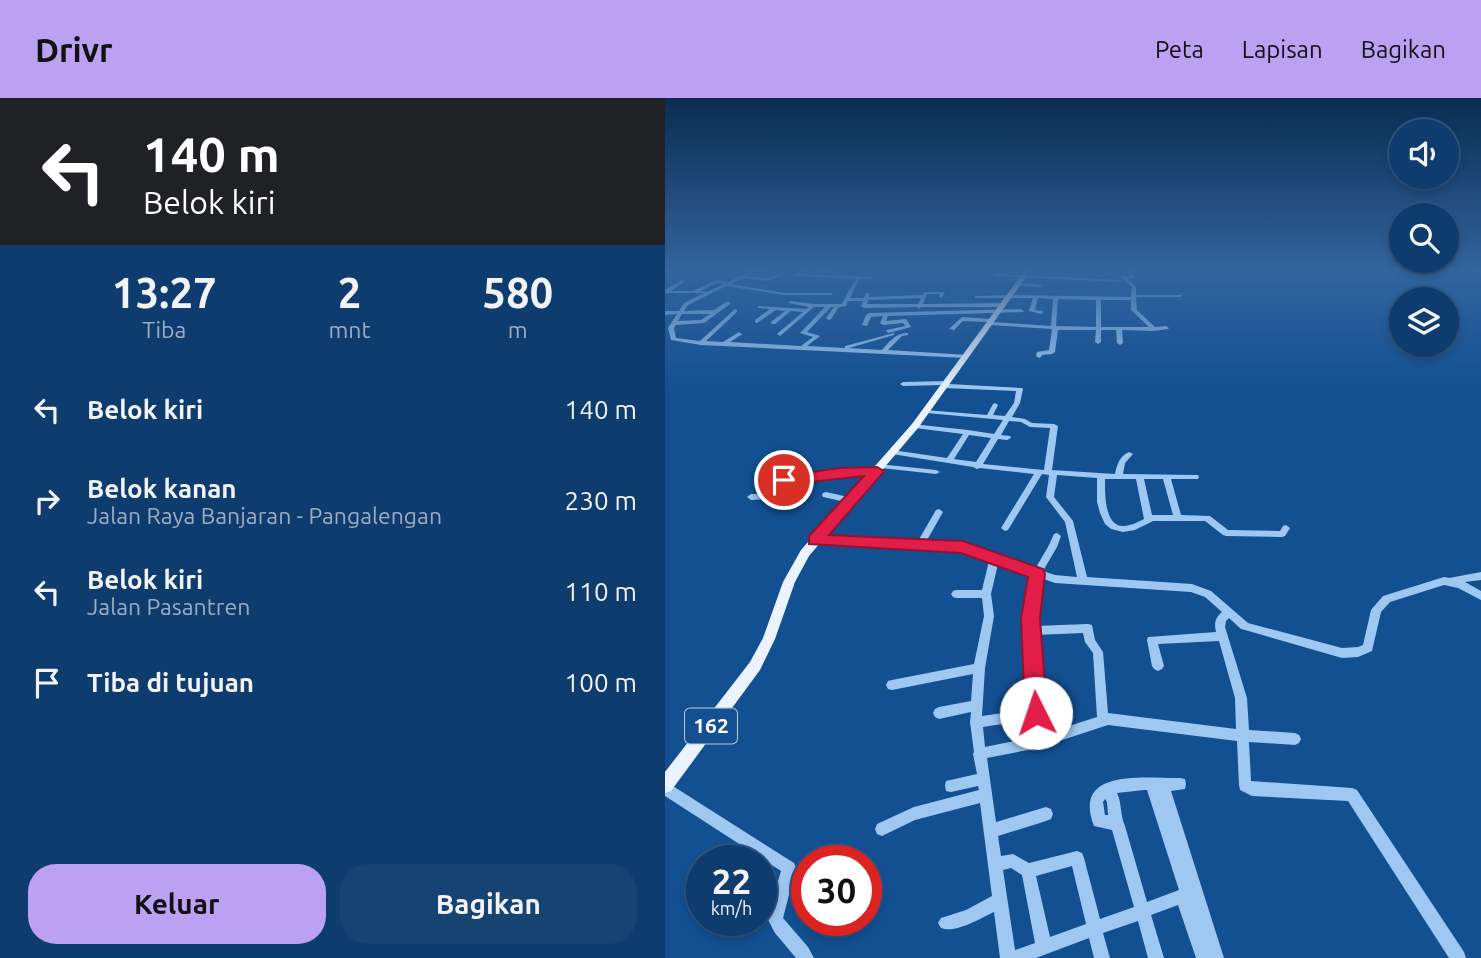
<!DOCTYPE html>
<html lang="id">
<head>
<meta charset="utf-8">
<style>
	body { margin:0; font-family:Ubuntu,sans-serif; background:#174373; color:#f1f3f6; height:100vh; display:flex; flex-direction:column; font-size:26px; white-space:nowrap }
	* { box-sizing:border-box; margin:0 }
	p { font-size:23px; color:#9badc2 }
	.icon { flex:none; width:38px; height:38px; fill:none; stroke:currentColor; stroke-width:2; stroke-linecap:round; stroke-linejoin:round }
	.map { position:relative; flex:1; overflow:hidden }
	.sheet { display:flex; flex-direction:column; background:#0e3c6e; width:665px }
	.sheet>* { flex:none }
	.guide { background:#202124; color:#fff; overflow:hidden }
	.buttons { position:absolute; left:724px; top:21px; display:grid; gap:14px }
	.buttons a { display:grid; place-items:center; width:70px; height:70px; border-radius:50%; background:#0e3c6e; box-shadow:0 4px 10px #0003,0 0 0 2px #2e5681; font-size:35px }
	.speed { position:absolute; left:21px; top:747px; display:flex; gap:14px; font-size:35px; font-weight:700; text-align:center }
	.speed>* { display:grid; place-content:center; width:91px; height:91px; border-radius:50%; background:#0e3c6e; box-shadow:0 4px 10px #0003,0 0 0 2px #2e5681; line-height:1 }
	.speed small { font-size:18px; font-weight:400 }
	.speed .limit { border:10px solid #d22; background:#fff; color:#111 }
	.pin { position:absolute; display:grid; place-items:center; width:60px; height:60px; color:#fff; margin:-30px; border:4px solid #fff; border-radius:50%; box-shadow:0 2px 7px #0007 }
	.me { position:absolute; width:77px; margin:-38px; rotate:356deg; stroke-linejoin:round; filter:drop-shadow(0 0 5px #0008) }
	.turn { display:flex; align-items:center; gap:24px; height:147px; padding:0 28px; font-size:32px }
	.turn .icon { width:91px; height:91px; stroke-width:2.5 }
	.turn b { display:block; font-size:49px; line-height:60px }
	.eta { display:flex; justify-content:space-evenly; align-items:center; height:119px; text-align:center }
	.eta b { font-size:42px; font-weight:700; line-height:49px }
	.primary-button { display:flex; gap:14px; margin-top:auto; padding:14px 28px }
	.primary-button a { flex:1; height:80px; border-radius:28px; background:#bca0f2; color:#111; font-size:28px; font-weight:700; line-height:80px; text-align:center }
	.primary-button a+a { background:#174373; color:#f1f3f6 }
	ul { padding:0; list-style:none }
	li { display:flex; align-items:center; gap:21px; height:91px; padding:0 28px }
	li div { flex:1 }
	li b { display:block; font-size:26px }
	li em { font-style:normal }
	header { display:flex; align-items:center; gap:42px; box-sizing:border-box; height:98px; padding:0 35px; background:#bca0f2; color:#111 }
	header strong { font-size:33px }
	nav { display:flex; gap:38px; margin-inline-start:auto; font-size:24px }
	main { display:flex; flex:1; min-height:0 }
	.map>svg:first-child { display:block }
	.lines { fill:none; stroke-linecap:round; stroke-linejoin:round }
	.minor { fill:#9ec8f2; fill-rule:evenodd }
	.major { fill:#eaf3ff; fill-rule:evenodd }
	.route { fill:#e11d48; stroke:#92132f; stroke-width:2 }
	.labels { text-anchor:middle; stroke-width:6; stroke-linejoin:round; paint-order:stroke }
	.shield { fill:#125092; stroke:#b8cade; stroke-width:2 }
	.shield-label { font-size:21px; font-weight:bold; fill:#fff }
</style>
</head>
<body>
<header>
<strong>Drivr</strong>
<nav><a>Peta</a><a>Lapisan</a><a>Bagikan</a></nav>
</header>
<main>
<section class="sheet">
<div class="guide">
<div class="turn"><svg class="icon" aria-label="left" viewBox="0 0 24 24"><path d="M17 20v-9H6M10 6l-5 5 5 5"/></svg><div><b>140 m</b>Belok kiri</div></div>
</div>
<div class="eta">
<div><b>13:27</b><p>Tiba</p></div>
<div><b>2</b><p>mnt</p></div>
<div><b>580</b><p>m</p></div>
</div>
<ul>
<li><svg class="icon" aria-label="left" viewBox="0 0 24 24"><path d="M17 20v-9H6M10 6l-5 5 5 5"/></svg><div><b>Belok kiri</b></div><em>140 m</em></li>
<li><svg class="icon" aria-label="right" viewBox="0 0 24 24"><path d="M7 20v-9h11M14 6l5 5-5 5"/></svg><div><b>Belok kanan</b><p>Jalan Raya Banjaran - Pangalengan</p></div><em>230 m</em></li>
<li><svg class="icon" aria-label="left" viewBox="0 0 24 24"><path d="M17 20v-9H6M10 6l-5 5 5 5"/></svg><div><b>Belok kiri</b><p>Jalan Pasantren</p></div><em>110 m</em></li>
<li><svg class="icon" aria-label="arrive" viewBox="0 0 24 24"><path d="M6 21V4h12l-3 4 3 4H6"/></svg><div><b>Tiba di tujuan</b></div><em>100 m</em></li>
</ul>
<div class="primary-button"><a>Keluar</a><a>Bagikan</a></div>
</section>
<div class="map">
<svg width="816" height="860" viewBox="0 0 816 860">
	<rect width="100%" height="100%" fill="#125092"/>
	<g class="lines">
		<!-- minor -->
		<g class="minor">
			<path d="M87 172H93L82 178 102 181 117 174 121 175 103 183 78 180 66 186 120 195H166L168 196 166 197H120L61 188 23 207 19 213 49 212 61 204H65V206L39 225 11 227 9 230 11 240 35 243 70 211 72 212V214L41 243 58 244 74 234 77 236 76 237 65 244 136 248 148 239 135 235 160 209H149L115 238 112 236 113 235 138 214 126 213 110 226H106V224L120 213 111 212 92 225 90 224V222L105 211 93 210V208L141 211 144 209 123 205 126 203 148 206H177L190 181 129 178V176L137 172H142L136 176 208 179V180L206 181H194L185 200H199L201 195H203L205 196 204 199 257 197 260 194H278L280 195 276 200 274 199 275 196H262L258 206 337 205 340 207 337 209H256L254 211 252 209 199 210 196 208 198 203H183L181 208 174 209 166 221 164 222 161 220 169 209H166L142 234 155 238 142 248 180 250V248L229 235V237L184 250 217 252C225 243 230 235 243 235V237L237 238 223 252 303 257V259L301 260 36 247 6 242 3 230 12 216 0 217V213H14L19 205 39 195H0V192L17 182 19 183V184L6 193H28L51 182 63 184ZM52 185 59 186 42 194 35 193ZM256 200 253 206H202L203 202ZM17 216H45L36 222 13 223Z"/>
			<polygon points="149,172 163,172 170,174 168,175"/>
			<path d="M462 172H466L470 180 463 181 471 189V197H517V198L515 199H471L472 212 490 229 501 228 504 230 503 231 489 233 457 232 458 245 455 247 452 245 451 232H436V244L433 246 430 244 431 232H393L390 254 387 256 377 257 376 259 374 260 371 258 372 254 384 252 387 231 324 227 322 224 298 223 289 232 284 231 297 219 326 221 328 224 386 228 388 201 373 200 370 212 378 213V215L376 216 364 213 368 200H311L309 199 311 198 344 197 466 199 467 189 455 178 457 177 460 179H465ZM393 201 431 202V229L391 228ZM436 202H466V212L484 229H436Z"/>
			<polygon points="806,172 816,173 816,176 806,173"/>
			<polygon points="332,176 455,182 457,183 455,184 330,178 330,176"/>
			<polygon points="354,185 375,187 377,188 375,189 352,187 352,185"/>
			<polygon points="356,211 359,213 358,214 223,218 221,223 240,221 242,222 246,229 224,235 221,233 222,232 240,228 238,225 218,227 215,225 218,218 206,219 202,228 197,227 201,217 204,215"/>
			<path d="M282 283 284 284V286L357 290 358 291 355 305 347 319 360 321 367 325 389 326 393 328 387 372 450 376C452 366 455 358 464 354L468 356 460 365 458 376 533 377 534 379 533 381H506L516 417 545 418 563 432 615 433 618 428 621 427 625 430 620 438 617 439 561 438 558 437 540 423H488L470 432 458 434 446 431 440 426 435 415 432 404V380L392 377 389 399 408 423 422 479 527 486 546 493 583 525 677 550 693 549 698 547 706 512 718 498 779 479 784 480 816 474V482L800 484 816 493V502L793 490 779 487 725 504 716 514 707 553 693 559 677 560 580 532 576 531 564 520 561 523 560 529 582 600 584 632 630 635 634 637 636 641 634 645 630 647 584 644 586 683 687 690 692 692 799 854 801 860H784L683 703 587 698 575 692 574 687 572 643 443 627 373 650 322 660 331 724 381 709 386 711 388 716 386 721 381 723 333 738 336 758 348 756 364 765 412 753 417 755 419 760 435 821 469 809 447 732 429 728C406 669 482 681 515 680L520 681 521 686 520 691 506 693 559 860H531L513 807 486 817 499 860H483L473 823 438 835 445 860H429L424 840 371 860H335L329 814C316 820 290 836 276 830L273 825 276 820 301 812 327 798 315 705 250 722 217 738 212 736 210 731 212 726 249 709 314 692 313 688 286 694 281 693 280 688 281 683 312 676 308 656 309 654 305 624 306 614 274 621 270 619 268 615 270 611 274 609 306 603 308 576 227 592 223 591 221 587 223 583 227 582 309 566 319 518 317 500H291L288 499 286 496 288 493 291 492H317L324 463 290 451 150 445 146 442 150 439 253 443 271 412 274 411 278 414 261 444 290 445 327 457H333L335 459 370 471 383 449 389 436 392 435 396 438 392 449 378 473 390 477 412 479 400 424 381 399 384 377 377 376 343 432 340 433 336 430 369 376 315 370 312 371 308 369 227 356 223 354 227 352 282 360 298 336 250 330 246 328 247 326 303 332 329 336 338 322 262 315 260 314V312L322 317 328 306 330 305 333 307 328 317 340 318 349 305 351 293 279 290 277 289 276 287 238 288 235 286 238 284ZM344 323 356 324 365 329 385 330 379 372 318 366 333 341 342 342 346 340 345 338 336 337ZM304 337 326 340 311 364 289 361ZM440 381H471L479 421C473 424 466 428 458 428 439 428 440 394 440 381ZM479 381H498L508 417H487ZM333 466 367 477C353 520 362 567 365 611L317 618 320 570 329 518 326 496ZM376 480 390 485 526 494 540 499 557 514C550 520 549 525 551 534L483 539 482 542 487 568 489 571 493 573 497 571 499 568 493 546 554 543 570 600 571 631 443 615 438 554 430 542 427 527 423 526 370 528V507ZM418 535 420 544 428 555 432 619 373 638 320 649 318 629 375 620 377 616 370 537ZM479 692H482L514 792 482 804 460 728C455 717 457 705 452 695ZM440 701 442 704 443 717H440L438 704ZM407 768 421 826 385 839 371 778ZM346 770 357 777 370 845 350 852 338 772Z"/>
			<polygon points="213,366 271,372 275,374 271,376 216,370 213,370 212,368"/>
			<polygon points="212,371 215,371 216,373 215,375 125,383 112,390 103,401 86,402 82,399 86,396 98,396 106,386 123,378"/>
			<polygon points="161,394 188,400 189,402 185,405 158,399 157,397 158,395"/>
			<polygon points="0,683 129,765 131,770 118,820 143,849 149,860 131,860 110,835 102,820 116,773 0,698"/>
		</g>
		<!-- major -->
		<polygon class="major" points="360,172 366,172 253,330 144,458 130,484 110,541 95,572 6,693 0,695 0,674 85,564 98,540 118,484 136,452 247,326"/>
	</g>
	<!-- sky -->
	<linearGradient id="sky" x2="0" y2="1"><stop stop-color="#0a2c50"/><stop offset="0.59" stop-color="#33649d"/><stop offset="1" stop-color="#33649d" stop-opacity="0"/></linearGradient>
	<rect width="816" height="292" fill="url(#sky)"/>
	<!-- route -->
	<polygon class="route" points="212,369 219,373 217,376 164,437 298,443 378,471 380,476 375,520 382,615 378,622 371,625 363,622 360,615 356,520 363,479 296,455 144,446 144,438 199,378 119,387 112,382 119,378 175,370"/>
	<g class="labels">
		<!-- shield labels -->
		<rect class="shield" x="20" y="610.5" width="52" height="35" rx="5"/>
		<g class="shield-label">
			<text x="46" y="635">162</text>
		</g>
	</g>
</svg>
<div class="buttons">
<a><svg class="icon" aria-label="sound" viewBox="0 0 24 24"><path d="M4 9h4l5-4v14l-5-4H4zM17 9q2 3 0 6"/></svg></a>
<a><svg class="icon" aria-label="search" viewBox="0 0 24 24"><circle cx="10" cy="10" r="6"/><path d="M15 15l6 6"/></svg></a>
<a><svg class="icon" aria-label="layers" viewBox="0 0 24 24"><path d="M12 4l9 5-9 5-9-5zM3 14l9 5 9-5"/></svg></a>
</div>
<div class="speed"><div>22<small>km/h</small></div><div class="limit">30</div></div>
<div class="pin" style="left:119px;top:382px;background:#d93025"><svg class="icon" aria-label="arrive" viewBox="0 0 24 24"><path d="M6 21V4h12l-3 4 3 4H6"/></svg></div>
<svg class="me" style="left:371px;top:615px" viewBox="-20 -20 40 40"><circle r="19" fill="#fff"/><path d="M0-13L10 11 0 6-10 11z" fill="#e11d48"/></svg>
</div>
</main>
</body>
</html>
